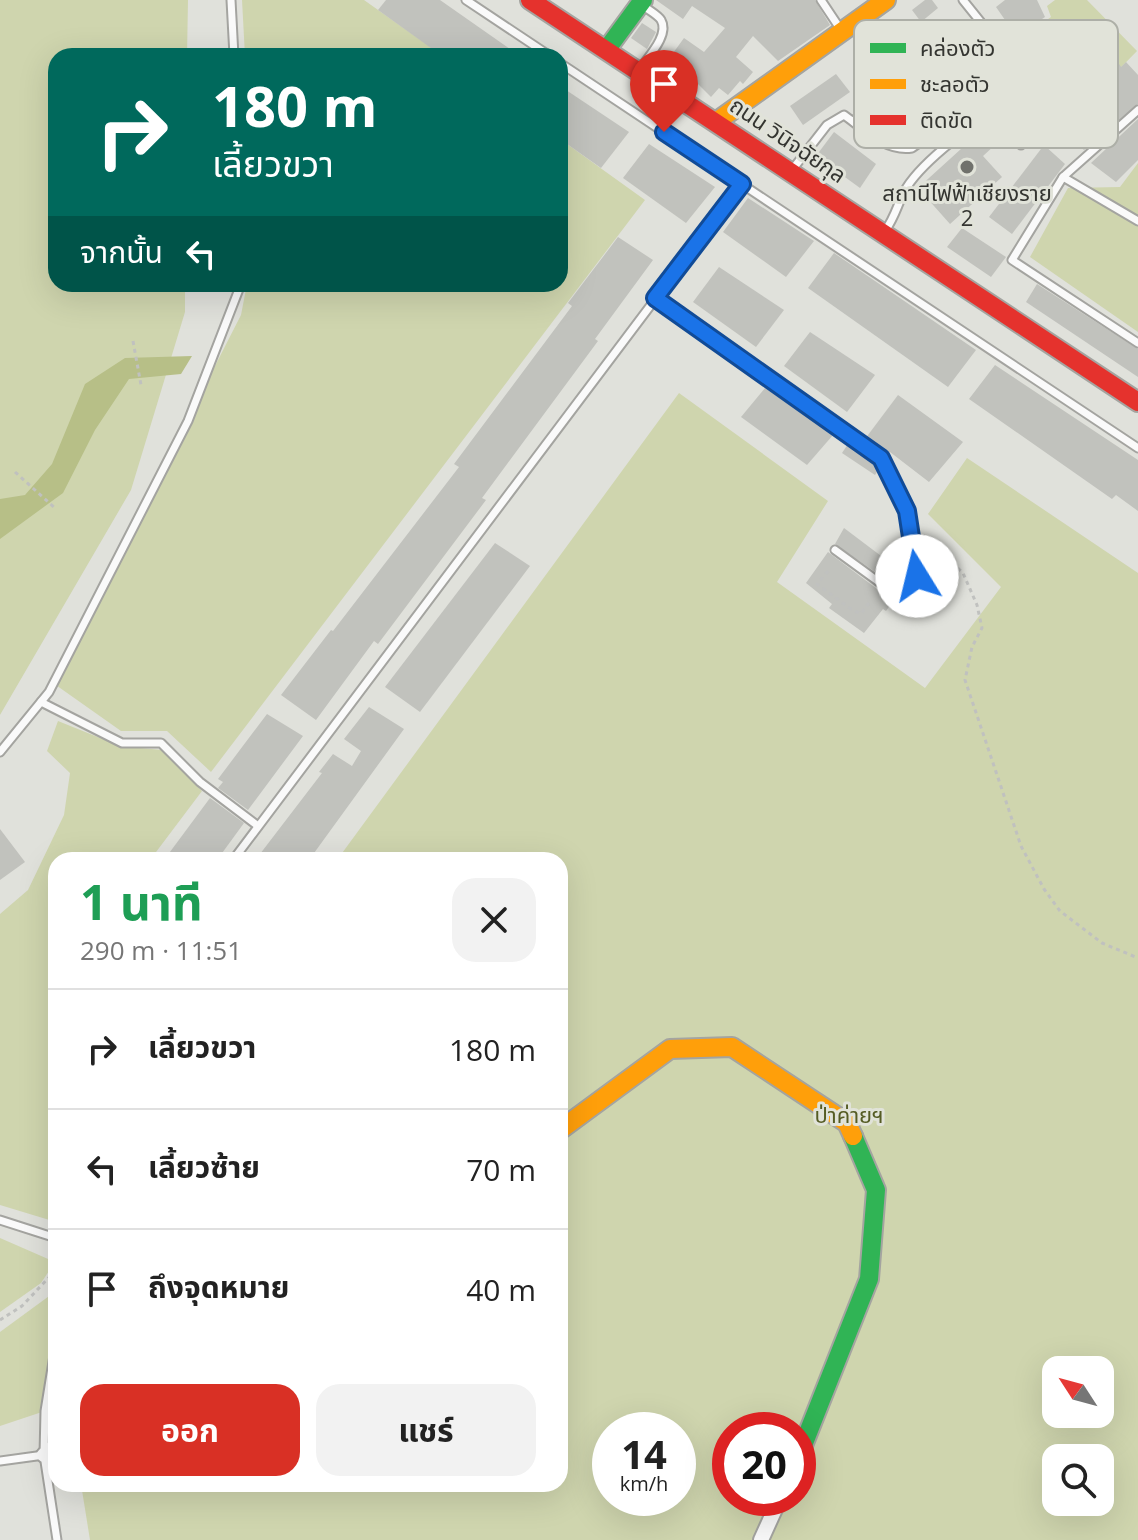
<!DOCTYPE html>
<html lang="th">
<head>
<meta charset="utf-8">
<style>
	body { margin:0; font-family:"Open Sans","Noto Sans Thai",sans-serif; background:#f2f2f2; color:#222; height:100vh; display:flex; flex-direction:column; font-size:30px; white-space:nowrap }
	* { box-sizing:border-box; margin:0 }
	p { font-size:26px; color:#767676 }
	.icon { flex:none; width:44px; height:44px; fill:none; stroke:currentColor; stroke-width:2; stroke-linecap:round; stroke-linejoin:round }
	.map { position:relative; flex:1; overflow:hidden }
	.sheet { position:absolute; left:48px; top:852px; width:520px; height:640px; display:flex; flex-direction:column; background:#fff; border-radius:24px; box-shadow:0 8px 32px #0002 }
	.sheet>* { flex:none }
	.top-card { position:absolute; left:48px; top:48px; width:520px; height:244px; border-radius:24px; box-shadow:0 8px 32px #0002; background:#00695c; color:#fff; overflow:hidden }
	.needle { width:52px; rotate:306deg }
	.fabs { position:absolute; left:1042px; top:1356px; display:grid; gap:16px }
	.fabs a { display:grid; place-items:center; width:72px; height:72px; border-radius:16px; background:#fff; box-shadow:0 8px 32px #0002; font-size:40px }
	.speed { position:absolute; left:592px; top:1412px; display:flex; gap:16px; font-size:40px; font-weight:700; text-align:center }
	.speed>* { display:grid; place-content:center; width:104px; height:104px; border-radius:50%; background:#fff; box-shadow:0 8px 32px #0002; line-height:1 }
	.speed small { font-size:20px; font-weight:400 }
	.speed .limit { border:12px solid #d22; background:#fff; color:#111 }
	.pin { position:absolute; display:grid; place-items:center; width:68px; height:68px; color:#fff; margin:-82px -34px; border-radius:50% 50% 50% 0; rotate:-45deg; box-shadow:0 0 8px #0007 }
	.pin .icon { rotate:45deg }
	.me { position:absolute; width:88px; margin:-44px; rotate:351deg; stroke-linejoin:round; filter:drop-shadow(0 0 6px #0008) }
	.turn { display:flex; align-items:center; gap:28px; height:168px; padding:0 32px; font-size:36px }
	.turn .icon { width:104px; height:104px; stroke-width:2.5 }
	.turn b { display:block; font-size:56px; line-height:68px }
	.then { display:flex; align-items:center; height:76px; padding:0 32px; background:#0003; gap:16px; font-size:30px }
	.round { display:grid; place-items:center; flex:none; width:84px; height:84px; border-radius:24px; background:#f2f2f2 }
	.summary { display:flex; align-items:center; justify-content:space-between; height:136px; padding:0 32px }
	h1 { font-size:48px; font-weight:700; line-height:60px; color:#1e9e55 }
	.primary-button { display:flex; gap:16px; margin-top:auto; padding:16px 32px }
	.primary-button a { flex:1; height:92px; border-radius:24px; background:#d93025; color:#fff; font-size:32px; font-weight:700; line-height:92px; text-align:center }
	.primary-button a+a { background:#f2f2f2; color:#222 }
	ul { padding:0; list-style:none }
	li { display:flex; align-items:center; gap:24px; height:120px; padding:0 32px; border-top:2px solid #e0e0e0 }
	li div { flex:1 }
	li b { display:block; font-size:30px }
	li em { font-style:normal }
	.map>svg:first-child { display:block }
	.green { fill:#cfd5ae; fill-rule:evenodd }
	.water { fill:#b7bf87 }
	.building { fill:#c1c2bd }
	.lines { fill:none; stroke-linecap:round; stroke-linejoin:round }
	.lane-casing { stroke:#a4a4a0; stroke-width:11 }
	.street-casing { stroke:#a4a4a0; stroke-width:18 }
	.fast-casing { stroke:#a4a4a0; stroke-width:22 }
	.slow-casing { stroke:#a4a4a0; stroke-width:22 }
	.jam-casing { stroke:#a4a4a0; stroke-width:22 }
	.path { stroke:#c0c1bf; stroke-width:3; stroke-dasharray:4 4; stroke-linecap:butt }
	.lane { stroke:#fafafa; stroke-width:7 }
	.street { stroke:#fafafa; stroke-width:14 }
	.fast { stroke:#30b455; stroke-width:18 }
	.slow { stroke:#ff9f0a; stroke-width:18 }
	.jam { stroke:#e5322d; stroke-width:18 }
	.route-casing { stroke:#114b97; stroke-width:20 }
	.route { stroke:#1a73e8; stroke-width:14 }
	.poi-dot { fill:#70716c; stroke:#e1e3d9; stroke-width:3 }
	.labels { text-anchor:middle; stroke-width:6; stroke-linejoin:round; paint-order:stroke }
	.street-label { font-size:22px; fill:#343531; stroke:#e1e3d9 }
	.poi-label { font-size:22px; fill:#343531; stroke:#e1e3d9 }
	.park-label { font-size:22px; fill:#555c24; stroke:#e1e3d9 }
	.key { fill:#e1e3d9; stroke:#adafa7; stroke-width:2 }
	.key-label { font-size:22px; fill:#343531 }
</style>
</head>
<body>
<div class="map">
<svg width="1138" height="1540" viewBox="0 0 1138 1540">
	<rect width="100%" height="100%" fill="#e0e1db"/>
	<!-- green -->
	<g class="green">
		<polygon points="0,0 188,0 187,56 56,56 56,284 185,284 185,312 131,490 0,715"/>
		<polygon points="242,0 364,0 443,56 245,56"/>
		<polygon points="1055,0 1087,0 1137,51 1092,97 1061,52 1071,42 1066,35 1026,63 1014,43 1051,17 1047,6"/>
		<polygon points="560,139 645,200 211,772 167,731 121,731 53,683 241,315 247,284 560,284"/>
		<polygon points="1138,163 1138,332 1030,257 1068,188 1120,187"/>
		<path d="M679 393 828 501 777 582 925 688 1001 587 928 514 967 458 1138 573V1540H90L81 1484H560V860H337ZM1056 1370H1100V1414H1056ZM610 1430H678V1498H610ZM730 1430H798V1498H730ZM1056 1458H1100V1502H1056Z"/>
		<polygon points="58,721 120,746 162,750 202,791 150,860 56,860 56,1222 0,1205 0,914 28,890 64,815 70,773 47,751"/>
		<polygon points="0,1238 55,1262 41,1283 0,1312"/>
		<polygon points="56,1291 56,1343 45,1411 0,1426 0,1332"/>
	</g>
	<!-- water -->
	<polygon class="water" points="192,356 181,374 129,379 95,430 63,493 0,539 0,499 25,495 52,464 85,384 125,358"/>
	<!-- building -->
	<g class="building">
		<polygon points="386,0 440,0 520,56 442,56 378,10"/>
		<polygon points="656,0 815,0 830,25 778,61 753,36 736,57 753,72 743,84 740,81 728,95 719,88 711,97 686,72 668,60 684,38 704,52 725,28 692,6 683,19"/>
		<polygon points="925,0 932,0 938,8 921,22 912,10"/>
		<polygon points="1005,0 1037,0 1045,17 1027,29 1022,22 1012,30 996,7"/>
		<polygon points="642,23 656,32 647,49 631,38"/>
		<polygon points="1096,28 1121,67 1126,62 1138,75 1138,104 1084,150 1058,127 1040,144 1025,128 1034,120 1012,86"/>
		<polygon points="836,74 850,92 803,125 790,106"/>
		<polygon points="560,86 629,132 601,168 560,139"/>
		<polygon points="1138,119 1138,160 1116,182 1091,163"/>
		<polygon points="983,129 996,144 983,156 1002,177 950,224 918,188"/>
		<polygon points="834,132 876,164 860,188 816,156"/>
		<polygon points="649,144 715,187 686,223 623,178"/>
		<polygon points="1044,145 1065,164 1012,234 989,217"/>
		<polygon points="748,198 814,241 786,277 723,232"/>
		<polygon points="962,228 1006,257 991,277 947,247"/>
		<polygon points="618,237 653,260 595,339 598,341 482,498 486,500 378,644 374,641 316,720 281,695 331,630 333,631 459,467 454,464 572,306 568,303"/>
		<polygon points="834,253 976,350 948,387 808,288"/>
		<polygon points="719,267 784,310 756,347 693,302"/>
		<polygon points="1037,284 1138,349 1138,377 1026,302"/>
		<polygon points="810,332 875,375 847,412 784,366"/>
		<polygon points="995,365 1138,460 1138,511 1116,495 1112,499 969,399"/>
		<polygon points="765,388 833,435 807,465 741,417"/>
		<polygon points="898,395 963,442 929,482 890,452 888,457 865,439"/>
		<polygon points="848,444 876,462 879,469 875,475 842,453"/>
		<polygon points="844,528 909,577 901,590 835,544"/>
		<polygon points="495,543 530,566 420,712 385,687"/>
		<polygon points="828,552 893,601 886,611 883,609 864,633 829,608 832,604 806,583"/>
		<polygon points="369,707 404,729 309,860 269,860 260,854 322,773 319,772 333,754 352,766 361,751 344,739"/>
		<polygon points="267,714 303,736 248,810 218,788 223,782 218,779"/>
		<polygon points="210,798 244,823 217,860 164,860"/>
		<polygon points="0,829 25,862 0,880"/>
	</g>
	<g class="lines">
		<!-- lane casing -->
		<g class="lane-casing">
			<g id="lane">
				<polyline points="231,0 234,56"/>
				<polyline points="466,0 550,56"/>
				<polyline points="821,0 841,30"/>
				<polyline points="963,0 1021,72"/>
				<polyline points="560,63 1138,448"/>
				<path d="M640 69C647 58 670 35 661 20 658 15 650 11 645 7"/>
				<polyline points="1138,110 1063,177 1138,221"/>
				<polyline points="853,121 981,23"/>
				<path d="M792 170 827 125 844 115C865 130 885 152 912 148L1067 40"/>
				<polyline points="1063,177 1012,260 1138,343"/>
				<path d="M885 231C895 217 897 206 904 192 916 169 969 122 994 118L1021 145"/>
				<polyline points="655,298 881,458 907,511 917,576 905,601 835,550"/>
				<polyline points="41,702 122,743 161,743 200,782 258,826"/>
				<polyline points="0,752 49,692 188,421 241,284"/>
				<polyline points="233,860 742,184"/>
				<polyline points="0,1220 56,1238"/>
				<polyline points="56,1343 45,1411 44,1455 57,1540"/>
				<polyline points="0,1461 44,1455"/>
			</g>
		</g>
		<!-- street casing -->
		<g class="street-casing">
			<g id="street">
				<polyline points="44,1455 56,1445"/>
				<polyline points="761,1540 780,1498"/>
			</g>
		</g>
		<!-- fast casing -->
		<g class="fast-casing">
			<g id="fast">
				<polyline points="607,49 643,0"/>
				<polyline points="798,1458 869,1279 876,1190 853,1136"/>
			</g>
		</g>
		<!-- slow casing -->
		<g class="slow-casing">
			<g id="slow">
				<polyline points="716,122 886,0"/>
				<polyline points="560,1130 670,1049 732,1047 847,1123 853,1136"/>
			</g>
		</g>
		<!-- jam casing -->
		<g class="jam-casing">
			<polyline id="jam" points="530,0 1138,402"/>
		</g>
		<!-- path -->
		<g class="path">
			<polyline points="133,341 141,385"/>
			<polyline points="15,472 56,509"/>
			<polyline points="923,535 963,573 977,605 982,628 972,647 965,680 1021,846 1044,889 1060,911 1102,943 1138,958"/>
			<polyline points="828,571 817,584 851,609 861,614 871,600"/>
			<polyline points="0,1320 22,1306 56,1270"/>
		</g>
		<!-- lane -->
		<use href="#lane" class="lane"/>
		<!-- street -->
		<use href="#street" class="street"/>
		<!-- fast -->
		<use href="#fast" class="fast"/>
		<!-- slow -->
		<use href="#slow" class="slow"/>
		<!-- jam -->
		<use href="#jam" class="jam"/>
	</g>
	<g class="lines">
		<!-- route casing -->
		<g class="route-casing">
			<polyline id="route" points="664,132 742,184 655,298 881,458 907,511 917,576"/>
		</g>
		<!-- route -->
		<use href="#route" class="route"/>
	</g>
	<!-- markers -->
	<circle class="poi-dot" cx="967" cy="167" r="8"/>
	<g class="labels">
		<!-- street labels -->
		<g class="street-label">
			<text transform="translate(788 140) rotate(34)" y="8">ถนน วินิจฉัยกุล</text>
		</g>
		<!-- poi labels -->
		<g class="poi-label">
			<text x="967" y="201">สถานีไฟฟ้าเชียงราย<tspan x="967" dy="25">2</tspan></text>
		</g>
		<!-- park labels -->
		<g class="park-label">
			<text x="849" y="1123">ป่าค่ายฯ</text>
		</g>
	</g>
	<!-- legend -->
	<rect x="854" y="20" width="264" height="128" rx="12" class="key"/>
	<rect x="870" y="43" width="36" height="10" fill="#30b455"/>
	<rect x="870" y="79" width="36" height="10" fill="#ff9f0a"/>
	<rect x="870" y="115" width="36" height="10" fill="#e5322d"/>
	<g class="key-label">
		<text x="920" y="56">คล่องตัว</text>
		<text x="920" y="92">ชะลอตัว</text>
		<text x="920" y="128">ติดขัด</text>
	</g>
</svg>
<div class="fabs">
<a><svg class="needle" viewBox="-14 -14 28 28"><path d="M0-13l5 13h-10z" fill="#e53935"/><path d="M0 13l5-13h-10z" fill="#767676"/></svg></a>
<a><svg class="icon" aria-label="search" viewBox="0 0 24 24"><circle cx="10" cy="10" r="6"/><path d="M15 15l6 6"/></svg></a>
</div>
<div class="speed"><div>14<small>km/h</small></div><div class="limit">20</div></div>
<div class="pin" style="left:664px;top:132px;background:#d93025"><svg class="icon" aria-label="arrive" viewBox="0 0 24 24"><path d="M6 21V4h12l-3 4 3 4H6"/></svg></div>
<svg class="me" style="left:917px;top:576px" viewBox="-20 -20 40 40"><circle r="19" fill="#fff"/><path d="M0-13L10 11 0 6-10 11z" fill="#1a73e8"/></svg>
<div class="top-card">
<div class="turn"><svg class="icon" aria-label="right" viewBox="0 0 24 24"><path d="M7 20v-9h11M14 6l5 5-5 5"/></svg><div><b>180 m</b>เลี้ยวขวา</div></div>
<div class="then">จากนั้น<svg class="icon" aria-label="left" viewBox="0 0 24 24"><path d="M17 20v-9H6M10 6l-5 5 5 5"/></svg></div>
</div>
<section class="sheet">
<div class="summary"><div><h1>1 นาที</h1><p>290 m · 11:51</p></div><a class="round"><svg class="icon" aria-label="close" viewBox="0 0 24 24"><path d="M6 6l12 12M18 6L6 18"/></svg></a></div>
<ul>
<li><svg class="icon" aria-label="right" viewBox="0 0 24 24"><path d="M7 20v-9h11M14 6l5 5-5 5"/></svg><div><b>เลี้ยวขวา</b></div><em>180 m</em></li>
<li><svg class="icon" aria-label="left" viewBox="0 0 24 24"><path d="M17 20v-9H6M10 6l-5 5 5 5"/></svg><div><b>เลี้ยวซ้าย</b></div><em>70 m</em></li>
<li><svg class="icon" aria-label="arrive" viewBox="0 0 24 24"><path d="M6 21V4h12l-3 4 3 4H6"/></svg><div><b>ถึงจุดหมาย</b></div><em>40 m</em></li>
</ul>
<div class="primary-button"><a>ออก</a><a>แชร์</a></div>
</section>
</div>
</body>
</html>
